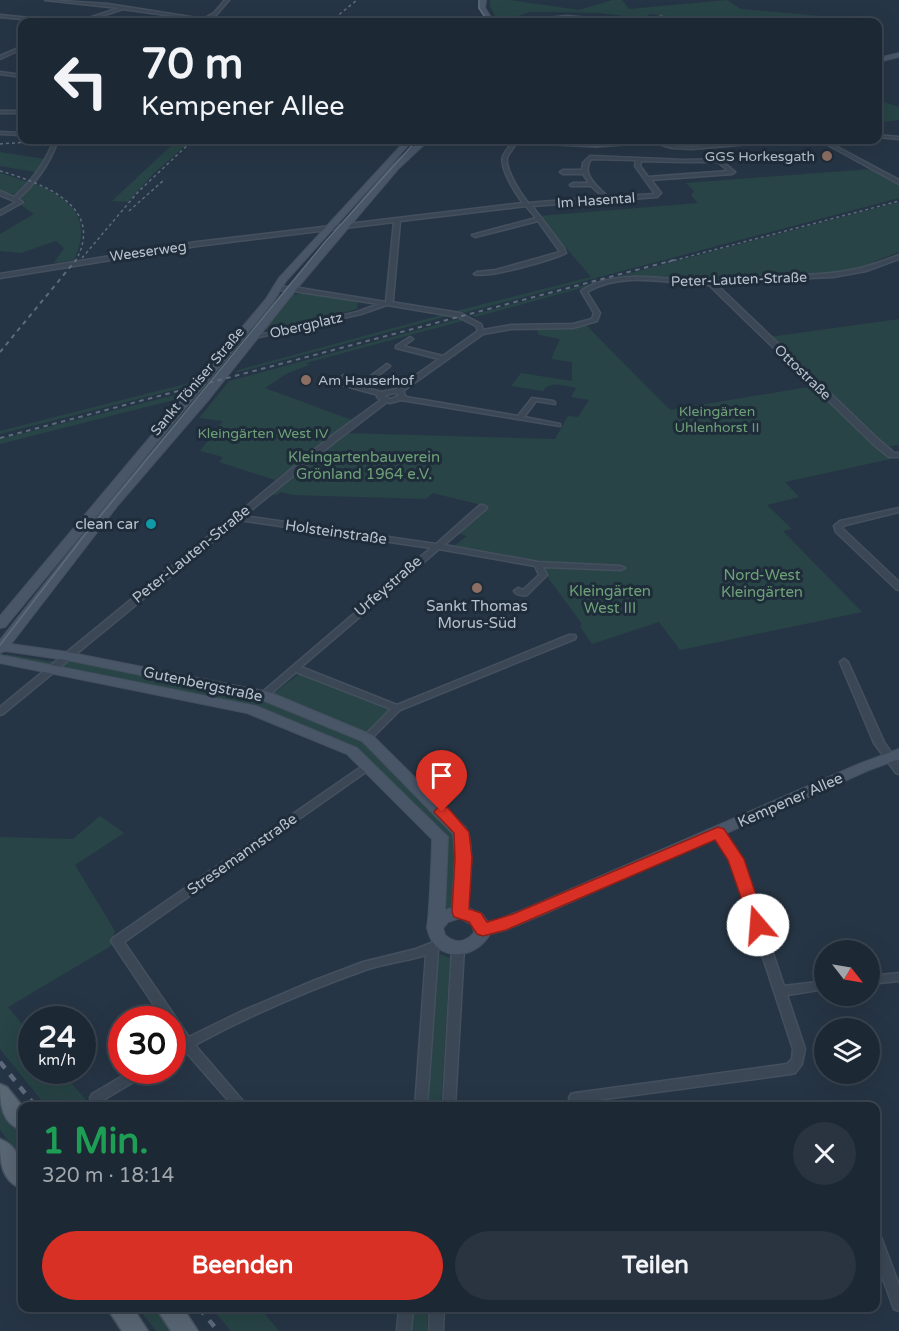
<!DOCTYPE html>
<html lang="de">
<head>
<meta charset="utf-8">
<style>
	body { margin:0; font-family:"Varela Round",sans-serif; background:#293440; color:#f1f3f6; height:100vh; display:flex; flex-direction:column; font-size:22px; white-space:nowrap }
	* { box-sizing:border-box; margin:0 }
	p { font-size:20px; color:#a0a6ac }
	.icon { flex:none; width:33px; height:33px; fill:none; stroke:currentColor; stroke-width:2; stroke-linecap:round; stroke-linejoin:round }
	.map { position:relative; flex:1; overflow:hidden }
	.side { position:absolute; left:18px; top:1102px; width:862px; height:210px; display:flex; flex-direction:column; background:#1c2834; border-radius:12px; box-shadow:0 6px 24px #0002,0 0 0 2px #3a444f }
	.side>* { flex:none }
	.hud { position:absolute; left:18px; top:18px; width:864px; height:126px; border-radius:12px; box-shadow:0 6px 24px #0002,0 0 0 2px #3a444f; background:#1c2834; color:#f1f3f6; overflow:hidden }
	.needle { width:39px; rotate:121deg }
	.controls { position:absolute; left:814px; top:940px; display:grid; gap:12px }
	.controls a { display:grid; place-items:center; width:66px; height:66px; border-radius:50%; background:#1c2834; box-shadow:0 6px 24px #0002,0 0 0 2px #3a444f; font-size:30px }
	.speed { position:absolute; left:18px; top:1006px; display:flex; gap:12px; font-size:30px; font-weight:700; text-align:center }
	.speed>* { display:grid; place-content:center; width:78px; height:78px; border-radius:50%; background:#1c2834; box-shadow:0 6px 24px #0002,0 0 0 2px #3a444f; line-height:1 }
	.speed small { font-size:15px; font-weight:400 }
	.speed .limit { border:9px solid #d22; background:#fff; color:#111 }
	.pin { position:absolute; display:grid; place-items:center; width:51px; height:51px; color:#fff; margin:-62px -26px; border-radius:50% 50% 50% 0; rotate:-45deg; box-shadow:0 0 6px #0007 }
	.pin .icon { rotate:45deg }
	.me { position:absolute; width:66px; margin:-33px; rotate:342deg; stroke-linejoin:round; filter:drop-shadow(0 0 4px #0008) }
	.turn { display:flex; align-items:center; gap:21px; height:126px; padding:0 24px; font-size:27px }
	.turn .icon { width:78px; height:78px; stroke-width:2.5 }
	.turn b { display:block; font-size:42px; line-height:51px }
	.round { display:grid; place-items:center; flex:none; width:63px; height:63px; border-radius:32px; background:#293440 }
	.headline { display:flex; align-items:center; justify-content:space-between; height:102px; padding:0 24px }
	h1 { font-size:36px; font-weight:700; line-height:45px; color:#1e9e55 }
	.cta { display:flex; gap:12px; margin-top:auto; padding:12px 24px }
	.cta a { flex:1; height:69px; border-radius:36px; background:#d93025; color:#fff; font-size:24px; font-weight:700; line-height:69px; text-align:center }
	.cta a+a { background:#293440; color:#f1f3f6 }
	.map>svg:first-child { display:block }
	.green { fill:#284446 }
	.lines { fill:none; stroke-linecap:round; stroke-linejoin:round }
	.street-casing { stroke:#44505e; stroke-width:3 }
	.secondary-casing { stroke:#44505e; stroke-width:2 }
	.primary-casing { stroke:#44505e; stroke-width:3 }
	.street { fill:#3b4755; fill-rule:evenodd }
	.secondary { fill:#485668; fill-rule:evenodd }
	.primary { fill:#596674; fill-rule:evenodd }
	.tram { stroke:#5d6b7c; stroke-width:1.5 }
	.rail-far2 { stroke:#5d6b7c; stroke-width:1.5; stroke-dasharray:3 3; stroke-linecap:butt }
	.rail-far1 { stroke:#5d6b7c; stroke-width:2; stroke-dasharray:4.5 4.5; stroke-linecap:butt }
	.rail { stroke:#5d6b7c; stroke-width:4.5; stroke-dasharray:8 8; stroke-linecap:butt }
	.route { fill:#d93025; stroke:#8d1f18; stroke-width:1.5 }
	.education-dot { fill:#8d6e63; stroke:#1f2c3a; stroke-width:2 }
	.culture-dot { fill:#0f9aa8; stroke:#1f2c3a; stroke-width:2 }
	.labels { text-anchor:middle; stroke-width:6; stroke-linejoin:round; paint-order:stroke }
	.far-poi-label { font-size:14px; fill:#b8c2ce; stroke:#1f2c3a; text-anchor:end }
	.far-street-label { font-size:14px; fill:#b8c2ce; stroke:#1f2c3a }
	.far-park-label { font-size:14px; fill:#6ea077; stroke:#1f2c3a }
	.park-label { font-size:15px; fill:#6ea077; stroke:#1f2c3a }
	.poi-label { font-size:15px; fill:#b8c2ce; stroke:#1f2c3a; text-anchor:end }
	.street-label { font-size:15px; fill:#b8c2ce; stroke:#1f2c3a }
</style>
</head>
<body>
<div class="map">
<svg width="899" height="1331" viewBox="0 0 899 1331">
	<rect width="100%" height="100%" fill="#263545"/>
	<!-- green -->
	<g class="green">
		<polygon points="490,0 510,0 579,10 612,0 622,0 629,9 727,0 741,9 844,18 847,22 811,18 802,22 711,22 651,14 641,18 600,13 549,12 531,12 498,22 490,6"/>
		<polygon points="884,102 899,107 899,120 878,123 878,105"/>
		<polygon points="177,140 192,140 154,173 128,202 112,201"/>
		<polygon points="0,152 45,159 36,172 0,166"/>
		<polygon points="870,169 899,184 899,198 463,313 456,311 591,277 539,216 698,203 691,195 694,191 686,183"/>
		<polygon points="0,173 28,182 18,195 0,191"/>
		<path d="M31 182C69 197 94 217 74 260L54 263 64 248 56 241 21 253 0 251V234L34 214 21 205 26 201 18 198Z"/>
		<polygon points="899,202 899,252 861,267 834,273 708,279 655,279 628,275 476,317 472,315"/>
		<polygon points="307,293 352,300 358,303 357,309 276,330 265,329 291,295"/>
		<polygon points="278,294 285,295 79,547 69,545"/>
		<polygon points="445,314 452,315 235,373 238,370"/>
		<polygon points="462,318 466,320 306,363 309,365 286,374 265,388 352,420 275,480 219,462 223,457 200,451 223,421 199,418 229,381"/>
		<polygon points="899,319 899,445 890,446 893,449 891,450 769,337"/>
		<path d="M586 325 670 410 814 386 891 459 785 482 799 497 767 505 792 529 783 531 862 612 680 650 659 622 592 644 580 626 582 624 549 579 541 562 454 546 467 536 457 533 487 507C469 501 451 498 433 493L426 499 293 495 281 492 277 495H268L344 433 555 439 568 416 578 417 589 400 571 397 576 388C564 386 551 380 543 391L511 386 521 373 572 381V362L551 359 560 339 539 335 536 328Z"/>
		<polygon points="193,382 189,386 0,434 0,431"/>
		<polygon points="183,393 178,399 0,444 0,439"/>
		<polygon points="6,654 47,661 71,661 258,698 276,692 300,673 393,709 363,739 458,833 455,908 442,908 440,837 347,750 253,707 5,657"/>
		<polygon points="100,816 124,833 75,865 115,931 111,946 8,1007 31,1035 32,1071 61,1071 92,1107 47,1107 0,1049 0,837 73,839"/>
		<polygon points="440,954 450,958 441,1107 425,1107 436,963"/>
		<polygon points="0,1107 22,1136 22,1159 0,1130"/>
		<polygon points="138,1308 160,1308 178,1331 156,1331"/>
		<polygon points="211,1308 260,1308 279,1331 231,1331"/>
		<polygon points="410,1308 428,1308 427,1331 409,1331"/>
	</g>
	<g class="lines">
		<!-- street casing -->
		<g class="street-casing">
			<g id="street">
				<polygon points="45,0 108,4 203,19 214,13 225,0 229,0 216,15 207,20 214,21 215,22 123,9 83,22 79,22 80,21 119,8"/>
				<polygon points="0,15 59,21 61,22 53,22 0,17"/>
				<polygon points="567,16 631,22 612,22 567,18 536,22 547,18"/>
				<polygon points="661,16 663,17 661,19 664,19 664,21 655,22 659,20 657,18"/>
				<polygon points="21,47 22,47 22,49 0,59 0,56"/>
				<polygon points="0,72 22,75 22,77 0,74"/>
				<rect x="0" y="111" width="22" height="2"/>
				<polygon points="0,132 22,133 22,135 0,134"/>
				<polygon points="878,135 899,137 899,139 878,137"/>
				<path d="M51 140H55L57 143C49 164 35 184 18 199L23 202 0 215V211L16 202 0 195V191L14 197C31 182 44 164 53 143Z"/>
				<path d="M514 140 518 141C515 146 509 152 507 158 505 170 521 194 528 203L603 197 591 186H571L570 185 573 183H589L583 174H563L560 172 563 170H582L583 163 590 156 684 160 719 159 735 172 732 174 651 180 661 193 657 197 532 206 564 248 566 253C552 260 486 279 474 274L477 272 496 270 560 252 538 221 475 237 472 235 536 218 526 206 400 221 393 300 391 302 460 313 481 324 483 330 511 325 573 324 592 319 594 313 581 291 582 290C620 267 666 281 708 281 727 281 745 277 763 276 792 275 822 276 851 270 868 267 883 261 899 255V259L866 271 833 277 765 280 716 284 879 440 894 453H899V457H889L873 444 709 285C670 284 623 270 587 292L600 313 597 321 573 328 511 329 483 334 403 391 406 397 518 416 532 398 553 401 555 402V404L536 401 524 417 560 424V426L401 400 390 403 387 402 336 441 244 516 436 544 480 505H483L487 507 486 509 444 545 538 562 621 566 625 568 621 570 543 567 547 575 527 595C523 596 516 595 514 591L518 588 523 590 539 575 535 566 439 549 301 667 397 705 569 635H575L576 637 575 639 400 710 370 740H364L362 738 391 709 296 672 267 697H261L259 695 431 548 239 520 3 714 0 715V707L232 517 233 515H236L330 437 381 400 377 397 378 395 335 383V381L344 375 364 381 387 364 390 366 389 367 363 387 381 392 396 389 439 359 396 348V346L410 337 413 339 412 340 403 346 443 356 478 331 476 326 458 317 387 305 361 314 251 339V337L357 312 379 304 293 291 276 290 273 288 274 287H293L386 302 394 222 197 246 0 278V274L197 242 523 203C516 194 499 168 503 156 506 150 511 145 514 140ZM591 159 636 160 635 166 655 194 608 197C598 187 580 174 591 159ZM641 161 684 162H718L728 171 648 177 640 166ZM345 379 359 383 356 385 342 381ZM394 393 398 394 399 396 390 399 384 396Z"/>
				<polygon points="654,140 673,146 692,147 774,140 787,140 785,141 692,149 672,148 652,142 652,141"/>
				<polygon points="819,140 824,140 899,180 899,184"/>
				<polygon points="899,508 899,512 846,525 842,527 843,529 899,582 899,590 896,589 836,532 834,526 840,521"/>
				<polygon points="844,659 848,662 884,742 899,764 899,774 896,773 874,743 840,662"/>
				<path d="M367 764 370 765 372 767 370 769 124 942 189 1037 240 1012 313 981 363 962 416 949 441 939 445 940 447 943 445 946 438 950 427 1107H415L426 955C407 961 387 963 368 969 309 990 250 1015 195 1045L248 1107H234L185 1051 172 1057V1046L179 1042 172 1033V1020H164L111 941 113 938 364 765Z"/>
				<polygon points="718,829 722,830 741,859 784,986 825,981 825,989 787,995 805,1049 802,1064 795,1073 791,1074 575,1103 571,1102 569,1098 571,1094 575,1093 787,1064 792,1059 793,1049 731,860 713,833 714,830"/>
				<polygon points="458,944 462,945 464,948 455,1107 443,1107 452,948 454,945"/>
				<polygon points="899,973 899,981 870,984 870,976"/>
				<polygon points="131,1071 147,1071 145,1075 100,1102 96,1103 92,1102 90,1098 92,1094"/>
				<polygon points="876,1235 881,1237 899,1285 899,1311 894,1309 876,1260"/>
				<polygon points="399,1308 413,1308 411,1331 397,1331"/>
				<polygon points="430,1308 444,1308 443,1331 429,1331"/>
			</g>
		</g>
		<!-- secondary casing -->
		<g class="secondary-casing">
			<g id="secondary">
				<polygon points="480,0 486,0 485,8 494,22 489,22 479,8"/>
				<polygon points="899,53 899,57 878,62 878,58"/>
				<polygon points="406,140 413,140 286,281 273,302 5,627 0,628 0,616 266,299 279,278"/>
				<path d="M421 140H429L398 169 299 286 210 398 118 505 11 644 67 652 269 692 372 735 466 828C476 846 469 887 468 908L482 914 488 922 497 920 532 906 859 764 899 749V759L869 770 544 914 506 930 490 934C474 962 433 962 427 927 429 922 432 851 432 839L347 754 247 713 0 663V655L256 706 357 748 448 837 445 910 452 908 455 858 453 834 362 741 260 699 67 660 5 651 0 653V640L110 501 202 394 293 282 392 165ZM460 918 473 925 474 933C465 943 455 944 445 935L443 928 448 922Z"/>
				<polygon points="491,140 596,143 672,140 668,142 596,147 495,142"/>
			</g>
		</g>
		<!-- primary casing -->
		<g class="primary-casing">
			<g id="primary">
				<path d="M0 1084 7 1087 23 1107 22 1130C1 1124 0 1103 0 1084Z"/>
				<path d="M0 1139C22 1147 22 1169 22 1188 0 1182 0 1158 0 1139Z"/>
				<polygon points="107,1308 133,1308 148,1331 122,1331"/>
				<polygon points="156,1308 183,1308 198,1331 171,1331"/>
			</g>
		</g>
		<!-- street -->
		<use href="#street" class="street"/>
		<!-- secondary -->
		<use href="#secondary" class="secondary"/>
		<!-- primary -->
		<use href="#primary" class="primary"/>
		<!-- tram -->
		<g class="tram">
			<polyline points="479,0 479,8 488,22"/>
			<polyline points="0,645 83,537 325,242 417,140"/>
		</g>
		<!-- rail-far2 -->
		<g class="rail-far2">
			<polyline points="330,22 357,0"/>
			<polyline points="0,144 56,140"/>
			<path d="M0 171C42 183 107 206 75 262"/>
			<polyline points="129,211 165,179"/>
			<polyline points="82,258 138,192 193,140"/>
			<polyline points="668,262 899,201"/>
		</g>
		<!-- rail-far1 -->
		<g class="rail-far1">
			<polyline points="0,352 76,260"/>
			<polyline points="0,438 674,260"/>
		</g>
		<!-- rail -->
		<g class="rail">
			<polyline points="0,1062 36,1107"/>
			<polyline points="199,1308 218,1331"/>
		</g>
	</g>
	<!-- route -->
	<polygon class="route" points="442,806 448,808 469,832 472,858 469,909 481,913 487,922 513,914 718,827 724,829 744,859 766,925 764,929 758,931 752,929 728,860 715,840 506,930 483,936 477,934 469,922 454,917 452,912 455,858 454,833 434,812 437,808"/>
	<!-- markers -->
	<g class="education-dot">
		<circle cx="827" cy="156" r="6"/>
		<circle cx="306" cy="380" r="6"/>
		<circle cx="477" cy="588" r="6"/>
	</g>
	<circle class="culture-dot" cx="151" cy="524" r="6"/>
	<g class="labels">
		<!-- far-poi labels -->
		<g class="far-poi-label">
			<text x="815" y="161">GGS Horkesgath</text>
			<text x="318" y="385" text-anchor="start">Am Hauserhof</text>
		</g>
		<!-- far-street labels -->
		<g class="far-street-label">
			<text transform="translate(596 200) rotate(-4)" y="5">Im Hasental</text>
			<text transform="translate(148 251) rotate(-8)" y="5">Weeserweg</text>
			<text transform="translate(739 279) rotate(-2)" y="5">Peter-Lauten-Straße</text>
			<text transform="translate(306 325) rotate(-13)" y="5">Obergplatz</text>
			<text transform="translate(803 372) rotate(44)" y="5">Ottostraße</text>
			<text transform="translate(197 381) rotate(-50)" y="5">Sankt Töniser Straße</text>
		</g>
		<!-- far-park labels -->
		<g class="far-park-label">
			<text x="717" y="416">Kleingärten<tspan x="717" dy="16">Uhlenhorst II</tspan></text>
			<text x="263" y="438">Kleingärten West IV</text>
		</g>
		<!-- park labels -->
		<g class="park-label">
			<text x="364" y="462">Kleingartenbauverein<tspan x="364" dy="17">Grönland 1964 e.V.</tspan></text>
			<text x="762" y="580">Nord-West<tspan x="762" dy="17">Kleingärten</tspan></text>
			<text x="610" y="596">Kleingärten<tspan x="610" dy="17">West III</tspan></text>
		</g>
		<!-- poi labels -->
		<g class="poi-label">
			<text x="139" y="529">clean car</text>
			<text x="477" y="611" text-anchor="middle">Sankt Thomas<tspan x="477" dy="17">Morus-Süd</tspan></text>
		</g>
		<!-- street labels -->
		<g class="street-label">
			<text transform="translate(336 532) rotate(8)" y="5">Holsteinstraße</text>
			<text transform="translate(191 554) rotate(-39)" y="5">Peter-Lauten-Straße</text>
			<text transform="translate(388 586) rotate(-41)" y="5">Urfeystraße</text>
			<text transform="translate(203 684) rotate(12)" y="5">Gutenbergstraße</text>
			<text transform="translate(790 800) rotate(-24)" y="5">Kempener Allee</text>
			<text transform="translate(242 854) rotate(-35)" y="5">Stresemannstraße</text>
		</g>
	</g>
</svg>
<div class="controls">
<a><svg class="needle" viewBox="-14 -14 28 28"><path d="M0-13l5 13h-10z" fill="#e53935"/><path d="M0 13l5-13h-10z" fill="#a0a6ac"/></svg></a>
<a><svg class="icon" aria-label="layers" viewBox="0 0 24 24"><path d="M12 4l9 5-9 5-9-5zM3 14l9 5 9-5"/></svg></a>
</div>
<div class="speed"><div>24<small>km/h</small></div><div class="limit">30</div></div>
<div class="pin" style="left:442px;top:812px;background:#d93025"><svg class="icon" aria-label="arrive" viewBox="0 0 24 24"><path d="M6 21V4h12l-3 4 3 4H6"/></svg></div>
<svg class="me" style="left:758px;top:925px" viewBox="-20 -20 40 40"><circle r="19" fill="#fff"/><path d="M0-13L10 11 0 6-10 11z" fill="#d93025"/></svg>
<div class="hud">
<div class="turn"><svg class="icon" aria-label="left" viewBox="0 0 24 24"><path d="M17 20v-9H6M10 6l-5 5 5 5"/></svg><div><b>70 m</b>Kempener Allee</div></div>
</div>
<section class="side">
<div class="headline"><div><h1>1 Min.</h1><p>320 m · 18:14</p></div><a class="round"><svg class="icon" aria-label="close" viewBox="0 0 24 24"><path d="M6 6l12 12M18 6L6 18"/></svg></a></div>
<div class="cta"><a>Beenden</a><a>Teilen</a></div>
</section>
</div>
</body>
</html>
